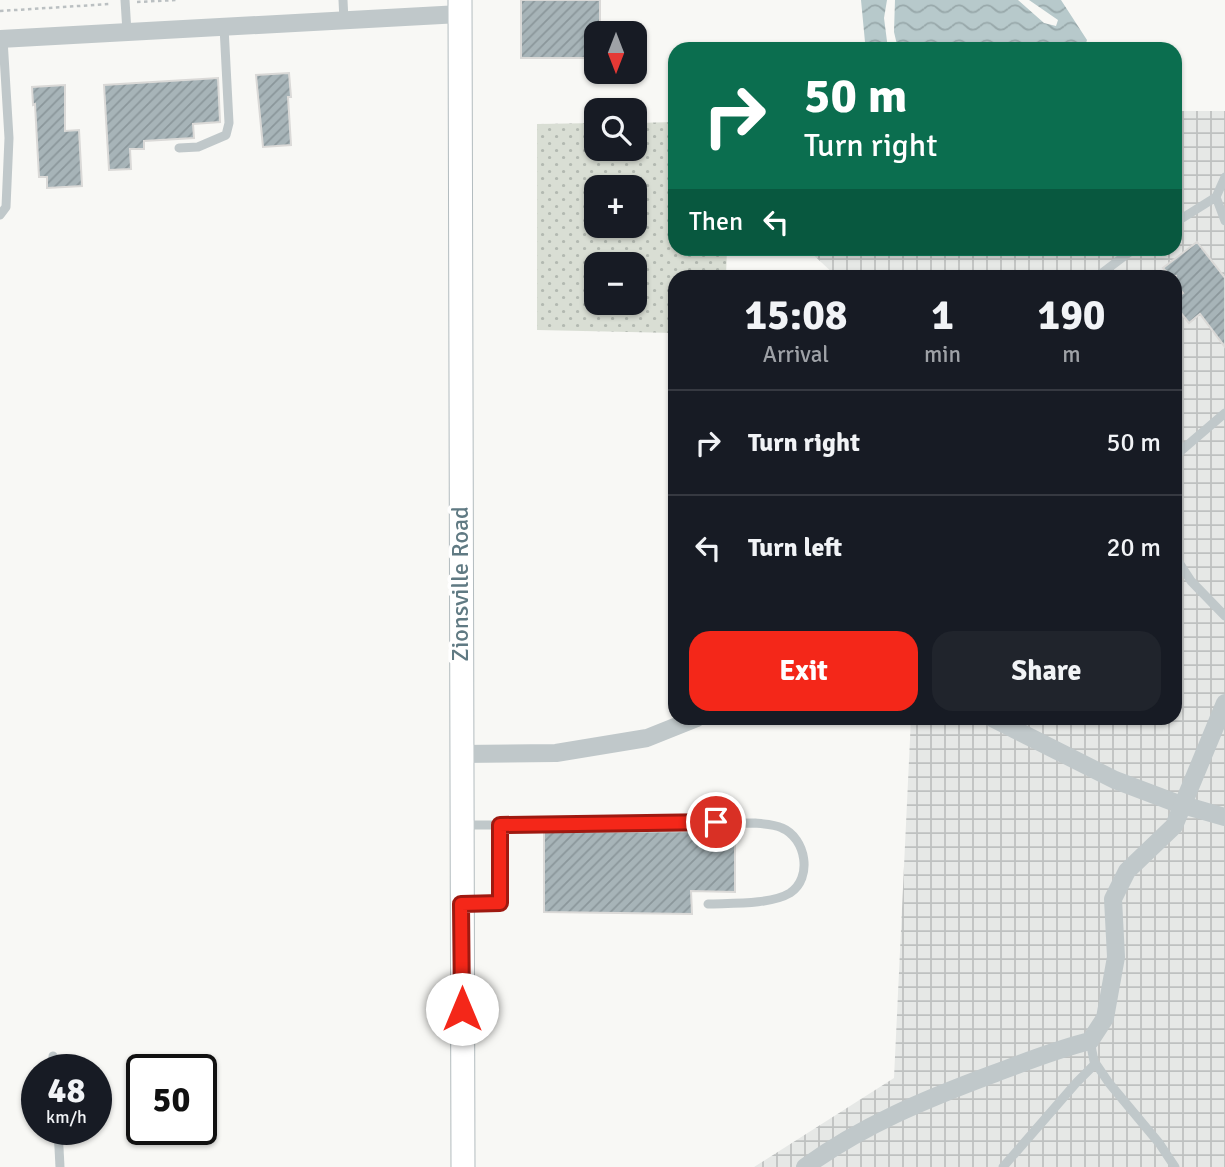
<!DOCTYPE html>
<html lang="en">
<head>
<meta charset="utf-8">
<style>
	body { margin:0; font-family:Signika,sans-serif; background:#20242c; color:#f1f3f6; height:100vh; display:flex; flex-direction:column; font-size:26px; white-space:nowrap }
	* { box-sizing:border-box; margin:0 }
	p { font-size:23px; color:#9ea1a6 }
	.icon { flex:none; width:38px; height:38px; fill:none; stroke:currentColor; stroke-width:2; stroke-linecap:round; stroke-linejoin:round }
	.map { position:relative; flex:1; overflow:hidden }
	.drawer { position:absolute; left:668px; top:270px; width:514px; height:455px; display:flex; flex-direction:column; background:#171b24; border-radius:21px; box-shadow:0 2px 5px #0004 }
	.drawer>* { flex:none }
	.guide { position:absolute; left:668px; top:42px; width:514px; height:214px; border-radius:21px; box-shadow:0 2px 5px #0004; background:#0b6e4f; color:#fff; overflow:hidden }
	.needle { width:46px; rotate:180deg }
	.buttons { position:absolute; left:584px; top:21px; display:grid; gap:14px }
	.buttons a { display:grid; place-items:center; width:63px; height:63px; border-radius:14px; background:#171b24; box-shadow:0 2px 5px #0004; font-size:35px }
	.speed { position:absolute; left:21px; top:1054px; display:flex; gap:14px; font-size:35px; font-weight:700; text-align:center }
	.speed>* { display:grid; place-content:center; width:91px; height:91px; border-radius:50%; background:#171b24; box-shadow:0 2px 5px #0004; line-height:1 }
	.speed small { font-size:18px; font-weight:400 }
	.speed .limit { border:4px solid #111; border-radius:10px; background:#fff; color:#111 }
	.pin { position:absolute; display:grid; place-items:center; width:60px; height:60px; color:#fff; margin:-30px; border:4px solid #fff; border-radius:50%; box-shadow:0 2px 7px #0007 }
	.me { position:absolute; width:77px; margin:-38px; rotate:0deg; stroke-linejoin:round; filter:drop-shadow(0 0 5px #0008) }
	.turn { display:flex; align-items:center; gap:24px; height:147px; padding:0 21px; font-size:32px }
	.turn .icon { width:91px; height:91px; stroke-width:2.5 }
	.turn b { display:block; font-size:49px; line-height:60px }
	.then { display:flex; align-items:center; height:66px; padding:0 21px; background:#0003; gap:14px; font-size:26px }
	.eta { display:flex; justify-content:space-evenly; align-items:center; height:119px; text-align:center }
	.eta b { font-size:42px; font-weight:800; line-height:49px }
	.action { display:flex; gap:14px; margin-top:auto; padding:14px 21px }
	.action a { flex:1; height:80px; border-radius:21px; background:#f42719; color:#fff; font-size:28px; font-weight:800; line-height:80px; text-align:center }
	.action a+a { background:#20242c; color:#f1f3f6 }
	ul { padding:0; list-style:none }
	li { display:flex; align-items:center; gap:21px; height:105px; padding:0 21px; border-top:2px solid #363941 }
	li div { flex:1 }
	li b { display:block; font-size:26px }
	li em { font-style:normal }
	.map>svg:first-child { display:block }
	.industrial { fill:url(#industrial-grid) }
	.grass { fill:url(#grass-dots); fill-rule:evenodd }
	.water { fill:url(#water-waves) }
	.building { fill:url(#building-hatch); stroke:#dad9d7; stroke-width:2 }
	.lines { fill:none; stroke-linecap:round; stroke-linejoin:round }
	.secondary-casing { stroke:#b3bcbf; stroke-width:25 }
	.path { stroke:#bbc0c2; stroke-width:2.5; stroke-dasharray:3.5 3.5; stroke-linecap:butt }
	.lane { stroke:#c0c8ca; stroke-width:9 }
	.street { stroke:#c0c8ca; stroke-width:18 }
	.secondary { stroke:#fff; stroke-width:23 }
	.route-casing { stroke:#9f1910; stroke-width:18 }
	.route { stroke:#f42719; stroke-width:12 }
	.labels { text-anchor:middle; stroke-width:7; stroke-linejoin:round; paint-order:stroke }
	.street-label { font-size:24px; fill:#607a83; stroke:#fff }
</style>
</head>
<body>
<div class="map">
<svg width="1225" height="1167" viewBox="0 0 1225 1167">
	<defs>
		<pattern id="industrial-grid" width="8" height="8" patternUnits="userSpaceOnUse" patternTransform="scale(1.75)"><rect width="8" height="8" fill="#e6e8e6"/><path d="M0 4h8M4 0v8" fill="none" stroke="#bec1c0"/></pattern>
		<pattern id="grass-dots" width="8" height="8" patternUnits="userSpaceOnUse" patternTransform="scale(1.75)"><rect width="8" height="8" fill="#d9ded4"/><path d="M2 2h.1M6 6h.1" fill="none" stroke="#b3b9b1" stroke-width="1.8" stroke-linecap="round"/></pattern>
		<pattern id="water-waves" width="16" height="10" patternUnits="userSpaceOnUse" patternTransform="scale(1.75)"><rect width="16" height="10" fill="#b7c9cb"/><path d="M0 5q4-4 8 0t8 0" fill="none" stroke="#98a8aa"/></pattern>
		<pattern id="building-hatch" width="6" height="6" patternUnits="userSpaceOnUse" patternTransform="scale(1.75)"><rect width="6" height="6" fill="#a7b4b8"/><path d="M-1 1l2-2M0 6l6-6M5 7l2-2" fill="none" stroke="#8b979b"/></pattern>
	</defs>
	<rect width="100%" height="100%" fill="#f8f8f5"/>
	<!-- industrial -->
	<polygon class="industrial" points="1176,111 1225,111 1225,1167 754,1167 894,1078 911,718 1176,718 1176,276 836,276 807,249 1176,248"/>
	<!-- grass -->
	<path class="grass" d="M675 122 676 248 727 249 726 276H676L675 333 537 330V124L597 123V149H635V123ZM597 187H635V226H597ZM597 264H635V303H597Z"/>
	<!-- water -->
	<g class="water">
		<polygon points="861,0 887,0 884,18 888,49 868,49 865,42"/>
		<polygon points="895,0 1018,0 1044,23 1056,26 1058,20 1029,0 1061,0 1087,40 1084,49 898,49 894,32"/>
	</g>
	<!-- building -->
	<g class="building">
		<polygon points="521,0 600,0 600,33 597,33 597,58 521,58"/>
		<polygon points="289,73 291,97 288,97 291,145 263,147 256,75"/>
		<polygon points="218,78 220,122 193,124 194,138 144,141 144,149 130,149 131,169 109,170 104,85"/>
		<polygon points="65,85 65,131 79,130 82,186 47,188 47,177 39,177 35,104 33,105 32,87"/>
		<polygon points="1197,242 1225,278 1225,347 1200,314 1189,323 1176,307 1176,298 1183,293 1176,284 1176,276 1170,276 1163,268"/>
		<polygon points="735,831 735,892 691,891 692,914 544,912 544,832"/>
	</g>
	<g class="lines">
		<!-- secondary casing -->
		<g class="secondary-casing">
			<polyline id="secondary" points="460,0 463,1167"/>
		</g>
		<!-- path -->
		<g class="path">
			<polyline points="137,2 176,0"/>
			<polyline points="0,11 110,4"/>
		</g>
		<!-- lane -->
		<g class="lane">
			<polyline points="125,0 127,32"/>
			<polyline points="343,0 344,21"/>
			<polyline points="179,148 198,147 226,135 229,123 224,27"/>
			<polyline points="1225,177 1216,197 1225,221"/>
			<polyline points="0,215 6,207 9,138 3,39"/>
			<polyline points="1176,222 1216,197"/>
			<polyline points="1098,276 1135,248"/>
			<polyline points="1176,455 1225,413"/>
			<polyline points="1176,558 1191,581 1225,616"/>
			<polyline points="462,825 500,825 500,903 463,904"/>
			<path d="M500 825 755 823C763 824 774 824 782 828 806 838 813 878 790 893 770 905 730 903 708 904"/>
			<polyline points="1090,1041 1094,1061 1109,1083 1159,1143 1175,1167"/>
			<polyline points="53,1056 54,1069"/>
			<polyline points="58,1129 60,1167"/>
			<polyline points="1003,1167 1077,1082 1095,1064"/>
		</g>
		<!-- street -->
		<g class="street">
			<polyline points="0,39 460,14"/>
			<polyline points="992,718 1115,780 1176,803 1225,817"/>
			<polyline points="460,754 556,753 647,738 697,718"/>
			<path d="M805 1167C863 1125 926 1099 993 1074 1025 1062 1057 1049 1090 1041L1105 1018 1116 957 1113 899 1127 871 1174 826 1225 703"/>
		</g>
		<!-- secondary -->
		<use href="#secondary" class="secondary"/>
	</g>
	<g class="lines">
		<!-- route casing -->
		<g class="route-casing">
			<polyline id="route" points="462,1009 461,904 500,903 500,825 716,822"/>
		</g>
		<!-- route -->
		<use href="#route" class="route"/>
	</g>
	<g class="labels">
		<!-- street labels -->
		<g class="street-label">
			<text transform="translate(460 584) rotate(-90)" y="8">Zionsville Road</text>
		</g>
	</g>
</svg>
<div class="buttons">
<a><svg class="needle" viewBox="-14 -14 28 28"><path d="M0-13l5 13h-10z" fill="#e53935"/><path d="M0 13l5-13h-10z" fill="#9ea1a6"/></svg></a>
<a><svg class="icon" aria-label="search" viewBox="0 0 24 24"><circle cx="10" cy="10" r="6"/><path d="M15 15l6 6"/></svg></a>
<a>+</a>
<a>−</a>
</div>
<div class="speed"><div>48<small>km/h</small></div><div class="limit">50</div></div>
<div class="pin" style="left:716px;top:822px;background:#d93025"><svg class="icon" aria-label="arrive" viewBox="0 0 24 24"><path d="M6 21V4h12l-3 4 3 4H6"/></svg></div>
<svg class="me" style="left:462px;top:1009px" viewBox="-20 -20 40 40"><circle r="19" fill="#fff"/><path d="M0-13L10 11 0 6-10 11z" fill="#f42719"/></svg>
<div class="guide">
<div class="turn"><svg class="icon" aria-label="right" viewBox="0 0 24 24"><path d="M7 20v-9h11M14 6l5 5-5 5"/></svg><div><b>50 m</b>Turn right</div></div>
<div class="then">Then<svg class="icon" aria-label="left" viewBox="0 0 24 24"><path d="M17 20v-9H6M10 6l-5 5 5 5"/></svg></div>
</div>
<section class="drawer">
<div class="eta">
<div><b>15:08</b><p>Arrival</p></div>
<div><b>1</b><p>min</p></div>
<div><b>190</b><p>m</p></div>
</div>
<ul>
<li><svg class="icon" aria-label="right" viewBox="0 0 24 24"><path d="M7 20v-9h11M14 6l5 5-5 5"/></svg><div><b>Turn right</b></div><em>50 m</em></li>
<li><svg class="icon" aria-label="left" viewBox="0 0 24 24"><path d="M17 20v-9H6M10 6l-5 5 5 5"/></svg><div><b>Turn left</b></div><em>20 m</em></li>
</ul>
<div class="action"><a>Exit</a><a>Share</a></div>
</section>
</div>
</body>
</html>
